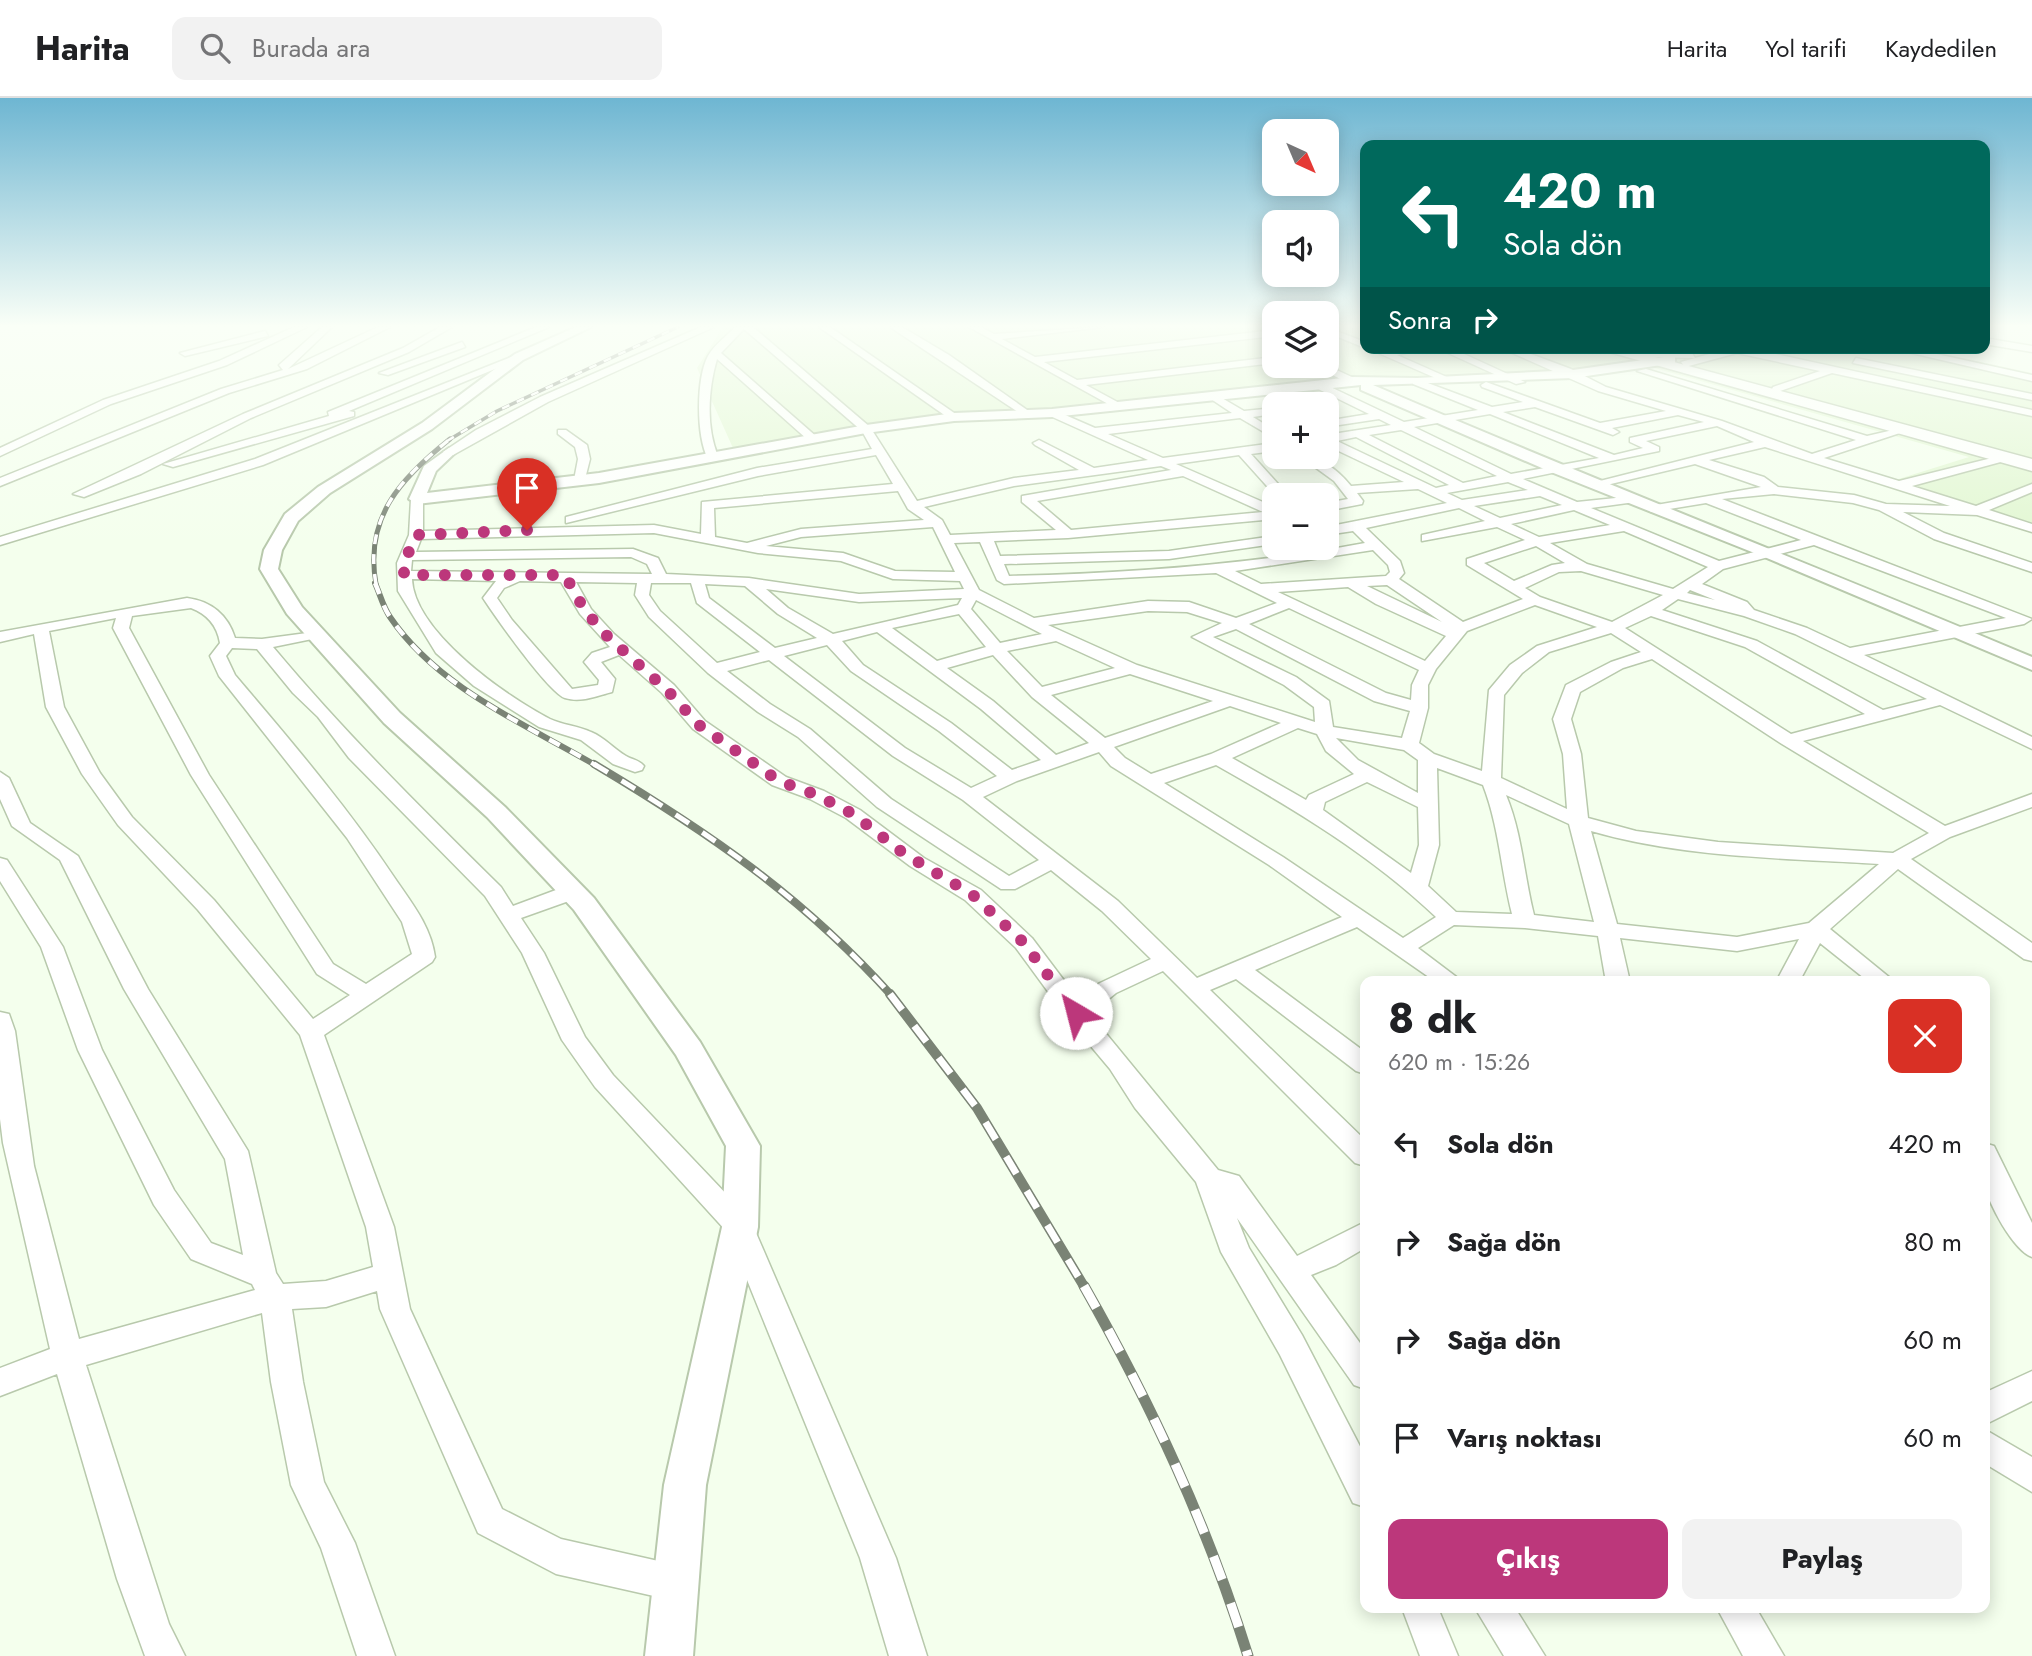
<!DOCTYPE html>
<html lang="tr">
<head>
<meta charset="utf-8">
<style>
	body { margin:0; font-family:Jost,sans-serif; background:#f2f2f2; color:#202124; height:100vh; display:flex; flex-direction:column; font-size:26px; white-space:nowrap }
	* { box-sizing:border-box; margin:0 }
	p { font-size:23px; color:#757577 }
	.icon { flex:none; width:38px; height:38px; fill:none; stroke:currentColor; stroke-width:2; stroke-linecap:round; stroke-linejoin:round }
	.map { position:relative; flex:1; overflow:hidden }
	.panel { position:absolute; left:1360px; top:878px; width:630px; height:637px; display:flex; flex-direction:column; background:#fff; border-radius:14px; box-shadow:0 4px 18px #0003 }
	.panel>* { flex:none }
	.guide { position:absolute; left:1360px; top:42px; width:630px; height:214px; border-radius:14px; box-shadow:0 4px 18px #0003; background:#00695c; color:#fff; overflow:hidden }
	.needle { width:46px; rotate:136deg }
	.tools { position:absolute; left:1262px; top:21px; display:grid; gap:14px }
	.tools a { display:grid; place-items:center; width:77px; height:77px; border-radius:14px; background:#fff; box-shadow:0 4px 18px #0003; font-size:35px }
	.pin { position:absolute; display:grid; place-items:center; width:60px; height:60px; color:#fff; margin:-72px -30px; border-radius:50% 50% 50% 0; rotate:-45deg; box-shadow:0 0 7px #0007 }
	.pin .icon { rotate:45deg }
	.me { position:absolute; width:77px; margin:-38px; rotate:323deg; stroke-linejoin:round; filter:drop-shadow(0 0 5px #0008) }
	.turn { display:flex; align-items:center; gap:24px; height:147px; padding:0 28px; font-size:32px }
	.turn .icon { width:91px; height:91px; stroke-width:2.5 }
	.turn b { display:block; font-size:49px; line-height:60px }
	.then { display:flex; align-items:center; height:66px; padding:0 28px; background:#0003; gap:14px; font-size:26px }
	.round { display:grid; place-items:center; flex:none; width:74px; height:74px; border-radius:14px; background:#f2f2f2 }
	.summary { display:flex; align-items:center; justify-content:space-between; height:119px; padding:0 28px }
	h1 { font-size:42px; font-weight:700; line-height:52px }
	.primary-button { display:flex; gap:14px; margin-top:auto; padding:14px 28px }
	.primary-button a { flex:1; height:80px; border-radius:14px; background:#bc377b; color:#fff; font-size:28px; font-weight:700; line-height:80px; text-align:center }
	.primary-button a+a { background:#f2f2f2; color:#202124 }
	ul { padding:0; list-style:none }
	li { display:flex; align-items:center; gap:21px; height:98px; padding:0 28px }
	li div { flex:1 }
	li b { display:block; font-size:26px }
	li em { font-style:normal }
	header { display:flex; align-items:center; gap:42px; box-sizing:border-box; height:98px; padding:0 35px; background:#fff; border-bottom:2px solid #e0e0e0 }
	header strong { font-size:33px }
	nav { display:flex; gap:38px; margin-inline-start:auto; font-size:24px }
	.search { width:490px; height:63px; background:#f2f2f2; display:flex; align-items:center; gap:18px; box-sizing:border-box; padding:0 24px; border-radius:14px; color:#757577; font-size:26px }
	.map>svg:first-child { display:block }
	.built { fill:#e2f7d2 }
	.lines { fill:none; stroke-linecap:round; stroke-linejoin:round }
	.minor-casing { stroke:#b8c9ac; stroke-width:3 }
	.tertiary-casing { stroke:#b8c9ac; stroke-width:4 }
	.trunk-casing { stroke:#b8c9ac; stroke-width:3 }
	.minor { fill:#fff; fill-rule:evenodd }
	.tertiary { fill:#fff; fill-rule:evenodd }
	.trunk { fill:#fff; fill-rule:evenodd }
	.rail-far5-casing { stroke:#7a8375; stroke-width:3.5 }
	.rail-far4-casing { stroke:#7a8375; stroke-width:5 }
	.rail-far3-casing { stroke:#7a8375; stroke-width:6 }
	.rail-far2-casing { stroke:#7a8375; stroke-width:8 }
	.rail-far1-casing { stroke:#7a8375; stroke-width:10 }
	.rail-casing { stroke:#7a8375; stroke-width:11 }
	.rail-far5 { stroke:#fff; stroke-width:2.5; stroke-dasharray:8; stroke-linecap:butt }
	.rail-far4 { stroke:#fff; stroke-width:3.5; stroke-dasharray:10; stroke-linecap:butt }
	.rail-far3 { stroke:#fff; stroke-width:4.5; stroke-dasharray:12; stroke-linecap:butt }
	.rail-far2 { stroke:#fff; stroke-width:5; stroke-dasharray:16; stroke-linecap:butt }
	.rail-far1 { stroke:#fff; stroke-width:7; stroke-dasharray:20; stroke-linecap:butt }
	.rail { stroke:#fff; stroke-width:9; stroke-dasharray:25; stroke-linecap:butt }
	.route { stroke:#bc377b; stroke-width:12; stroke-dasharray:0 21.6 }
</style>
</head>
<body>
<header>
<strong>Harita</strong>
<div class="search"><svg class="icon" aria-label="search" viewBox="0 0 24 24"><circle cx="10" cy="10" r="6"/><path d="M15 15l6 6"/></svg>Burada ara</div>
<nav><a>Harita</a><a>Yol tarifi</a><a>Kaydedilen</a></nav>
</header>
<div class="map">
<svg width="2032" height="1558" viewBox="0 0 2032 1558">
	<rect width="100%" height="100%" fill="#f4ffed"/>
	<!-- built -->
	<polygon class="built" points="723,229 1274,229 1274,268 1326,268 1327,229 1365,229 1365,250 1917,250 2032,275 2032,431 1886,385 1969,359 1644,267 1121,306 1000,312 733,350 697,270"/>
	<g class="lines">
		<!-- minor casing -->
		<g class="minor-casing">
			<g id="minor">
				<polygon points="294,229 307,229 227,267 111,306 0,358 0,350 103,302 219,263"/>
				<polygon points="322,229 332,229 288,271 378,229 390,229 307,271 229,295 0,388 0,380 221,291 283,272 279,267"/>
				<polygon points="440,229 452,229 409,254 251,320 141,376 84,399 73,396 243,316 403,250"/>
				<polygon points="536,229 549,229 349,313 354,314 354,318 173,369 163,366 329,318 328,314"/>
				<polygon points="701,229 714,229 548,304 453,357 443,354 476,332 540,299"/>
				<path d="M735 229H753L870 329 917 403 1014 380 1079 372 1035 347 1033 345 1039 342 1094 370 1148 362 1048 317V313H1056L1095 330 1232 315 1211 301 1210 299 1215 296 1244 313 1274 310V316L1253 319 1274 332V340L1240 320 1108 336 1163 360 1274 345V353L1251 356 1288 397H1275L1239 357 1176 366 1274 409V421L1068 440 994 443 1000 458 1169 453 1274 438V446L1169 461 1004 466 1009 478C1129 475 1248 467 1365 445L1353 433 1326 437V429L1447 405 1418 391 1357 395 1363 403 1362 406 1326 413V405L1348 401 1334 383 1301 359C1322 359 1339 373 1351 388L1404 384 1326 347V337L1391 327 1379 321 1326 329V323L1369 316 1312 288V284H1320L1404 324 1478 312 1413 286V282L1417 281 1492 309 1523 304 1482 289 1481 287 1486 284 1600 325 1666 313 1598 293 1501 250H1515L1571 271 1606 289 1722 323 1812 356 1856 342 1637 273 1646 271 1867 338 1906 329V333L1824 360 1899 383 2008 356V362L1912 388 1976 408 2032 386V394L1989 412 2032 426V434L1977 417 1903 414 1944 435 2032 465V474L1934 441 1879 412 1853 405 1774 396 1722 401 2032 521 2024 526 1864 557 2032 639V651L1940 607 1803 643 1945 728 2032 696V709L1950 739 1911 761 2032 845V863L2024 861 1898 771 1830 831 1895 884H1869L1820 845 1799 884H1776L1799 841 1737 853 1620 840 1630 884H1606L1598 838 1525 830 1454 827 1418 850 1463 884H1436L1357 829 1255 872 1365 954V976L1356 973 1236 881 1210 892 1365 1042V1068L1355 1065 1163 873 1116 895 1090 916 1218 1072 1239 1078 1297 1158 1365 1124V1150L1336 1167 1311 1177 1365 1252V1291L1354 1287 1237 1120 1249 1150 1302 1237 1365 1358V1409L1353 1405 1280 1257 1221 1154 1196 1084 1135 1010 1110 971 1068 921 1016 850 965 802 910 768 846 720 810 701 772 687 693 631 662 595 619 557 601 564 615 581 612 594C596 598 581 605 565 600 549 595 494 517 483 500L496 483 412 481C414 534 507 599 550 621 563 627 578 628 591 634 604 639 614 651 626 658 633 662 639 662 644 668L642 672 635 674 613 666 581 642 539 629 474 588 436 555 398 493 397 465 409 437 411 401 417 397 423 401V433L654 427 701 436 702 404 893 386 876 357 758 378 566 425V419L757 370 872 351 862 333 744 231 721 255 818 340 808 342 717 261C708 292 706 329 718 358L708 361C696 338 696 280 708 258 714 247 727 238 735 229ZM1535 309 1613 337 1619 334 1612 330 1678 317 1704 324 1630 340V344L1643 350 1614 357 1503 314ZM1490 316 1599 360 1511 376 1414 329ZM1717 328 1754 344 1588 386 1594 390 1695 366 1761 389 1656 407 1649 411 1651 414 1706 405 1801 442 1719 463 1591 410 1635 404V398L1577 404 1523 381 1659 353V349L1646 343ZM1401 332 1497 378 1463 385 1369 337ZM1356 339 1449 387 1436 390 1337 343ZM1765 349 1950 408 1886 406 1854 397 1778 389 1764 379 1709 362ZM1161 368 1171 372 1022 398V404L1056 432 950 437 942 422 924 409 1014 388ZM1183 378 1263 414 1071 432 1037 403ZM1508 384 1528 392 1462 402 1447 395ZM898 393 908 411 924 422 801 431 747 445 715 439 714 410ZM1540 398 1562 407 1500 420 1474 408ZM1459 410 1485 423 1422 437V443L1497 429 1525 442 1467 461V467L1523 501 1463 524 1399 481 1404 475 1400 463 1366 430ZM1574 412 1610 427 1539 439 1511 426ZM933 429 955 474 895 473 843 455 766 448 801 439ZM1624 433 1708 469 1673 491 1587 466 1550 445ZM654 435 758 455 841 463 893 481 960 483 964 491 859 496 749 480 666 476 658 460 633 451 416 454 421 441ZM980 444 997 482 1004 486 1216 475 1277 505 1236 520 1189 504 1148 503 1034 520 979 492 954 445ZM1814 447 2006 520 1850 550 1807 530 1754 512 1747 504 1702 486 1723 471ZM1536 448 1565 465 1552 467 1514 483 1484 465ZM1373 452 1388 467 1390 474 1386 478 1261 486 1235 473ZM631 459 647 466 652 476 411 473 412 462ZM1581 473 1663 497 1612 524 1540 499 1525 490 1559 474ZM520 483 561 484 580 516 610 549 592 555 584 564 599 582 598 587 572 591 512 522 497 500 504 490ZM576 484 637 485 635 497 649 519 708 575 758 614 798 639 877 709 1001 791H1015L1051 772 1102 813 1151 861 1100 885 1078 901 1032 840 981 792 924 760 860 712 824 693 786 679 705 623 674 587 614 536 591 511ZM651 485H691L697 505 760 554 717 565 660 513 649 497ZM705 486 745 488 778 516 817 540 775 550 709 500ZM1387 487 1442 524 1367 488ZM1348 489 1376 506 1446 538 1425 563 1278 494ZM766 491 859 504 962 500 958 507 833 536 788 510ZM1690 492 1715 502 1687 495ZM1678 501 1744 518 1795 536 1927 601 1883 612 1757 543 1662 512ZM976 502 1042 536 1000 545 971 511ZM1535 507 1597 529 1537 548 1510 567 1489 592 1482 673 1434 656 1419 645 1428 610V587L1436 571 1467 533ZM1289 510 1419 572 1412 587 1411 602 1386 595 1249 526ZM1148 513 1187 514 1222 525 1192 539 1284 587 1314 609 1315 624 1137 567 1048 527ZM959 516 986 549 937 563 892 530ZM1651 518 1745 549 1865 616 1791 636 1625 530ZM1236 531 1374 603 1410 613 1402 640 1333 629 1329 603 1296 579 1213 539ZM877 534 981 611 1041 662 1012 672 951 625 863 567 842 543ZM1611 535 1641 554 1611 564 1566 587 1553 621 1563 656 1567 711 1501 680 1504 597 1522 575 1549 554ZM1056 543 1115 570 1042 589 1007 553ZM827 547 851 573 939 633 997 678 971 690 905 650 784 558ZM993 557 1032 599 1089 645 1056 657 993 603 947 570ZM1652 561 1782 646 1929 735 1893 755 1718 744 1636 733 1588 720 1581 656 1571 621 1580 594 1623 570ZM769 562 893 658 963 702 1039 762 1009 778 891 701 810 631 770 606 727 573ZM1130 576 1213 603 1105 640 1051 597ZM1230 608 1281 625 1211 656 1151 676 1125 660 1114 649ZM1298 630 1317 636 1326 653 1354 676 1309 697 1306 702 1232 660ZM1336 640 1404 652 1418 662V695L1358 662ZM1099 654 1111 668 1269 767 1342 819 1197 880 1118 803 983 699 1017 683ZM1216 667C1294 711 1371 757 1436 819L1403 840 1283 759 1164 685ZM1437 670 1483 687C1499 728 1501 772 1512 816L1456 814 1428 788 1439 747ZM1367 684 1418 709 1419 747 1411 775 1323 712 1325 704ZM1506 697 1569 726 1594 824 1534 817C1524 778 1522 735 1506 697ZM1591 733C1684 760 1782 760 1879 766L1809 825 1737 839 1617 826Z"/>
				<polygon points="819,229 830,229 960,319 950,321"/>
				<polygon points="890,229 902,229 949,257 1030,314 1021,316"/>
				<polygon points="969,229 981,229 994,236 1103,229 1002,241 1035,259 1274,232 1274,238 1044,264 1077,282 1274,259 1274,265 1086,287 1123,307 1124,309 1119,312"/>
				<polygon points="1326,229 1365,244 1365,250 1326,234"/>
				<polygon points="265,233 268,238 185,258 180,255"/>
				<polygon points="1984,240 2032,248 2032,254 1984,246"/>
				<polygon points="462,244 465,249 388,277 379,275"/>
				<polygon points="1367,250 1387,253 1426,250 1397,257 1449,280 1440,282"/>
				<polygon points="1437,250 1451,250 1525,284 1516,286"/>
				<polygon points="1731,250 1748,250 2032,312 2032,318 1832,275 1777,294 1772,291 1773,289 1820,273 1737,255 1685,269 1681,264 1695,260 1648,259 1643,256 1648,253 1692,255 1695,260"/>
				<polygon points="1890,250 1909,250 2032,277 2032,283"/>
				<polygon points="516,257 524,259 263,367 0,447 0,439 255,361"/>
				<polygon points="1856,260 2032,296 2032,302 1853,265"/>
				<polygon points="1326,267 1356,281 1357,283 1348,285 1315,268"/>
				<polygon points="558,332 566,332 587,347 590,361 584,385 574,382 578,361 575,349 558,336"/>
				<path d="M187 500C211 503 228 517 235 540L262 541 322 533V539L273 549C344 634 422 711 501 789L513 808 564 789H580L583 794 580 799 521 820 544 855 585 939 613 977 750 1121 896 1460 927 1558H889L860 1460 728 1135 595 989 562 942 522 855 485 798 349 660 318 619 293 595 257 551 232 550 226 558 235 577C290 642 346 707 394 779 411 804 431 828 435 859L432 864 324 937 394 1129 410 1211 502 1411 561 1441 676 1467 689 1472 694 1485 689 1498 676 1503 556 1476 478 1435 380 1211 377 1193 326 1209 292 1211 303 1284 324 1384 355 1445 395 1558H357L321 1450 291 1387 271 1284 262 1215 86 1267 169 1526 185 1558H145L117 1481 57 1276 0 1298V1270L50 1251 3 1045 0 1021V914L9 916 15 933 34 1068 79 1241 255 1192 252 1186 191 1161 154 1107 78 952 41 849 0 783V760L7 762 63 849 102 952 174 1092 211 1145 243 1157 225 1061 124 891 60 762 12 728 0 701V674L9 680 30 725 78 758 148 891 248 1053 276 1175 283 1186 326 1183 373 1169 366 1129 300 937 198 812 118 727 82 676 46 609 34 536 0 544V534ZM191 510C207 516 217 527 220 545L210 558 219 578 347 740 402 824 412 856 366 886 333 866 209 677 129 530 132 518ZM116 520 113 530 191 677 317 876 350 897 313 921 214 802 132 719 100 675 64 609 49 533Z"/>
				<path d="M1984 1045 1994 1048 2032 1125V1159C2013 1152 1988 1105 1984 1085 1983 1072 1984 1058 1984 1045Z"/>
				<polygon points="2032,1273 2032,1303 1984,1327 1984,1295"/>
				<polygon points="1984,1331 2032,1359 2032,1394 1984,1365"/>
				<polygon points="1402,1510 1438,1510 1458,1558 1420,1558"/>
				<polygon points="1475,1510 1515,1510 1545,1558 1504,1558"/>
				<polygon points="1717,1510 1756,1510 1784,1558 1743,1558"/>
			</g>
		</g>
		<!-- tertiary casing -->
		<g class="tertiary-casing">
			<g id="tertiary">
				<polygon points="576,229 591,229 523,262 432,331 330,395 298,423 282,452 278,471 302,509 400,615 505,709 594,800 700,944 760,1048 758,1129 706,1387 693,1558 645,1558 664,1387 722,1129 726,1048 676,957 574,812 487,719 384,625 287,516 260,471 264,452 285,416 318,389 422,325 515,256"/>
				<path d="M1671 258 1675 259V265L1573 280 1373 287C1591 381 1813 467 2032 559V572L1762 458 1551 374 1361 292V287L1052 319 954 323 866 335 599 385 417 406 409 401 424 368 449 350 456 354 436 373 427 395 599 375 866 327 954 315 1052 311 1352 279 1417 280 1573 272Z"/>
			</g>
		</g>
		<!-- trunk casing -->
		<g class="trunk-casing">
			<polygon id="trunk" points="1595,250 1622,250 2032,361 2032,373"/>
		</g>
		<!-- minor -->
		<use href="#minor" class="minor"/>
		<!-- tertiary -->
		<use href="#tertiary" class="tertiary"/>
		<!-- trunk -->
		<use href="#trunk" class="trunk"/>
		<!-- rail-far5 casing -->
		<g class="rail-far5-casing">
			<polyline id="rail-far5" points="447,343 497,313 678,229"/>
		</g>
		<!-- rail-far4 casing -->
		<g class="rail-far4-casing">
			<path id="rail-far4" d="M376 486C364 419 401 380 450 341"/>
		</g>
		<!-- rail-far3 casing -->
		<g class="rail-far3-casing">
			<path id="rail-far3" d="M375 485C380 496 383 509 390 519 438 590 525 626 597 668"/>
		</g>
		<!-- rail-far2 casing -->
		<g class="rail-far2-casing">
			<path id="rail-far2" d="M594 666C708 734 802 798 892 898"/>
		</g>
		<!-- rail-far1 casing -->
		<g class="rail-far1-casing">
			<polyline id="rail-far1" points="890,896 977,1010 1085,1190"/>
		</g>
		<!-- rail casing -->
		<g class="rail-casing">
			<path id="rail" d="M1084 1188C1152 1308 1207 1426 1248 1558"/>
		</g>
		<!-- rail-far5 -->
		<use href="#rail-far5" class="rail-far5"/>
		<!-- rail-far4 -->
		<use href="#rail-far4" class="rail-far4"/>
		<!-- rail-far3 -->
		<use href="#rail-far3" class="rail-far3"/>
		<!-- rail-far2 -->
		<use href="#rail-far2" class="rail-far2"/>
		<!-- rail-far1 -->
		<use href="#rail-far1" class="rail-far1"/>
		<!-- rail -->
		<use href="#rail" class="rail"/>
	</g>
	<!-- sky -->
	<linearGradient id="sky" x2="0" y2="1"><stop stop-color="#6eb6d2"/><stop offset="0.51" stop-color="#fafff7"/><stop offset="1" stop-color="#fafff7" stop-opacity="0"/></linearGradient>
	<rect width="2032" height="447" fill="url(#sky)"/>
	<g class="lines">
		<!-- route -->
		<polyline class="route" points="527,432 416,437 404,465 404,477 565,477 585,513 608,539 667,592 699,627 779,683 817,697 853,716 903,755 973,797 1024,845 1076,915"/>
	</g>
</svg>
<div class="tools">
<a><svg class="needle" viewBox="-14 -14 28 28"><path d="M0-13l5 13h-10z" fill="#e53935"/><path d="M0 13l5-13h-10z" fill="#757577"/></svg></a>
<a><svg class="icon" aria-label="sound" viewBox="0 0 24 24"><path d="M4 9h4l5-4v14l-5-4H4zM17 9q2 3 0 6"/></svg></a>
<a><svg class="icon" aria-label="layers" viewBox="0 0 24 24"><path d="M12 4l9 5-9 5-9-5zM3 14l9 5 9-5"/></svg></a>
<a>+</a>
<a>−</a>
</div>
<div class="pin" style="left:527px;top:432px;background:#d93025"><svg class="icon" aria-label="arrive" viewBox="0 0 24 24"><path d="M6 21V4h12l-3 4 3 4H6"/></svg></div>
<svg class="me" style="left:1076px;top:915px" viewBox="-20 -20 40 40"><circle r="19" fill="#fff"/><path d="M0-13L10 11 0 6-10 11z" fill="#bc377b"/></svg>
<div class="guide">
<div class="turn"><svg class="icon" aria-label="left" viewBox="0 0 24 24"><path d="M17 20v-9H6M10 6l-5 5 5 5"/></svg><div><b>420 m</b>Sola dön</div></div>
<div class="then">Sonra<svg class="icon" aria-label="right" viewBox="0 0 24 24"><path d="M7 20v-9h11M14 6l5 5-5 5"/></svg></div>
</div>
<section class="panel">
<div class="summary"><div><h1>8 dk</h1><p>620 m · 15:26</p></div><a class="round" style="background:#d93025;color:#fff"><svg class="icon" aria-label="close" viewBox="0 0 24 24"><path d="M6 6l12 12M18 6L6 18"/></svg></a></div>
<ul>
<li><svg class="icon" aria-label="left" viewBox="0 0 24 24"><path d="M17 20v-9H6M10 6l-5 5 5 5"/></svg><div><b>Sola dön</b></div><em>420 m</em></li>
<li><svg class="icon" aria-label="right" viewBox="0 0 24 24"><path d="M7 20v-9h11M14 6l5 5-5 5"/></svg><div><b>Sağa dön</b></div><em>80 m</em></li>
<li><svg class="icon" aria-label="right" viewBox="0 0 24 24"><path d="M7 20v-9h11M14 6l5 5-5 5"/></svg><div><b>Sağa dön</b></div><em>60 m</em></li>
<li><svg class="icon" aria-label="arrive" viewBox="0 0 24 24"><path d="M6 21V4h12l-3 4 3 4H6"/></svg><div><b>Varış noktası</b></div><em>60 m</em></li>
</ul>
<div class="primary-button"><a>Çıkış</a><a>Paylaş</a></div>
</section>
</div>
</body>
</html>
